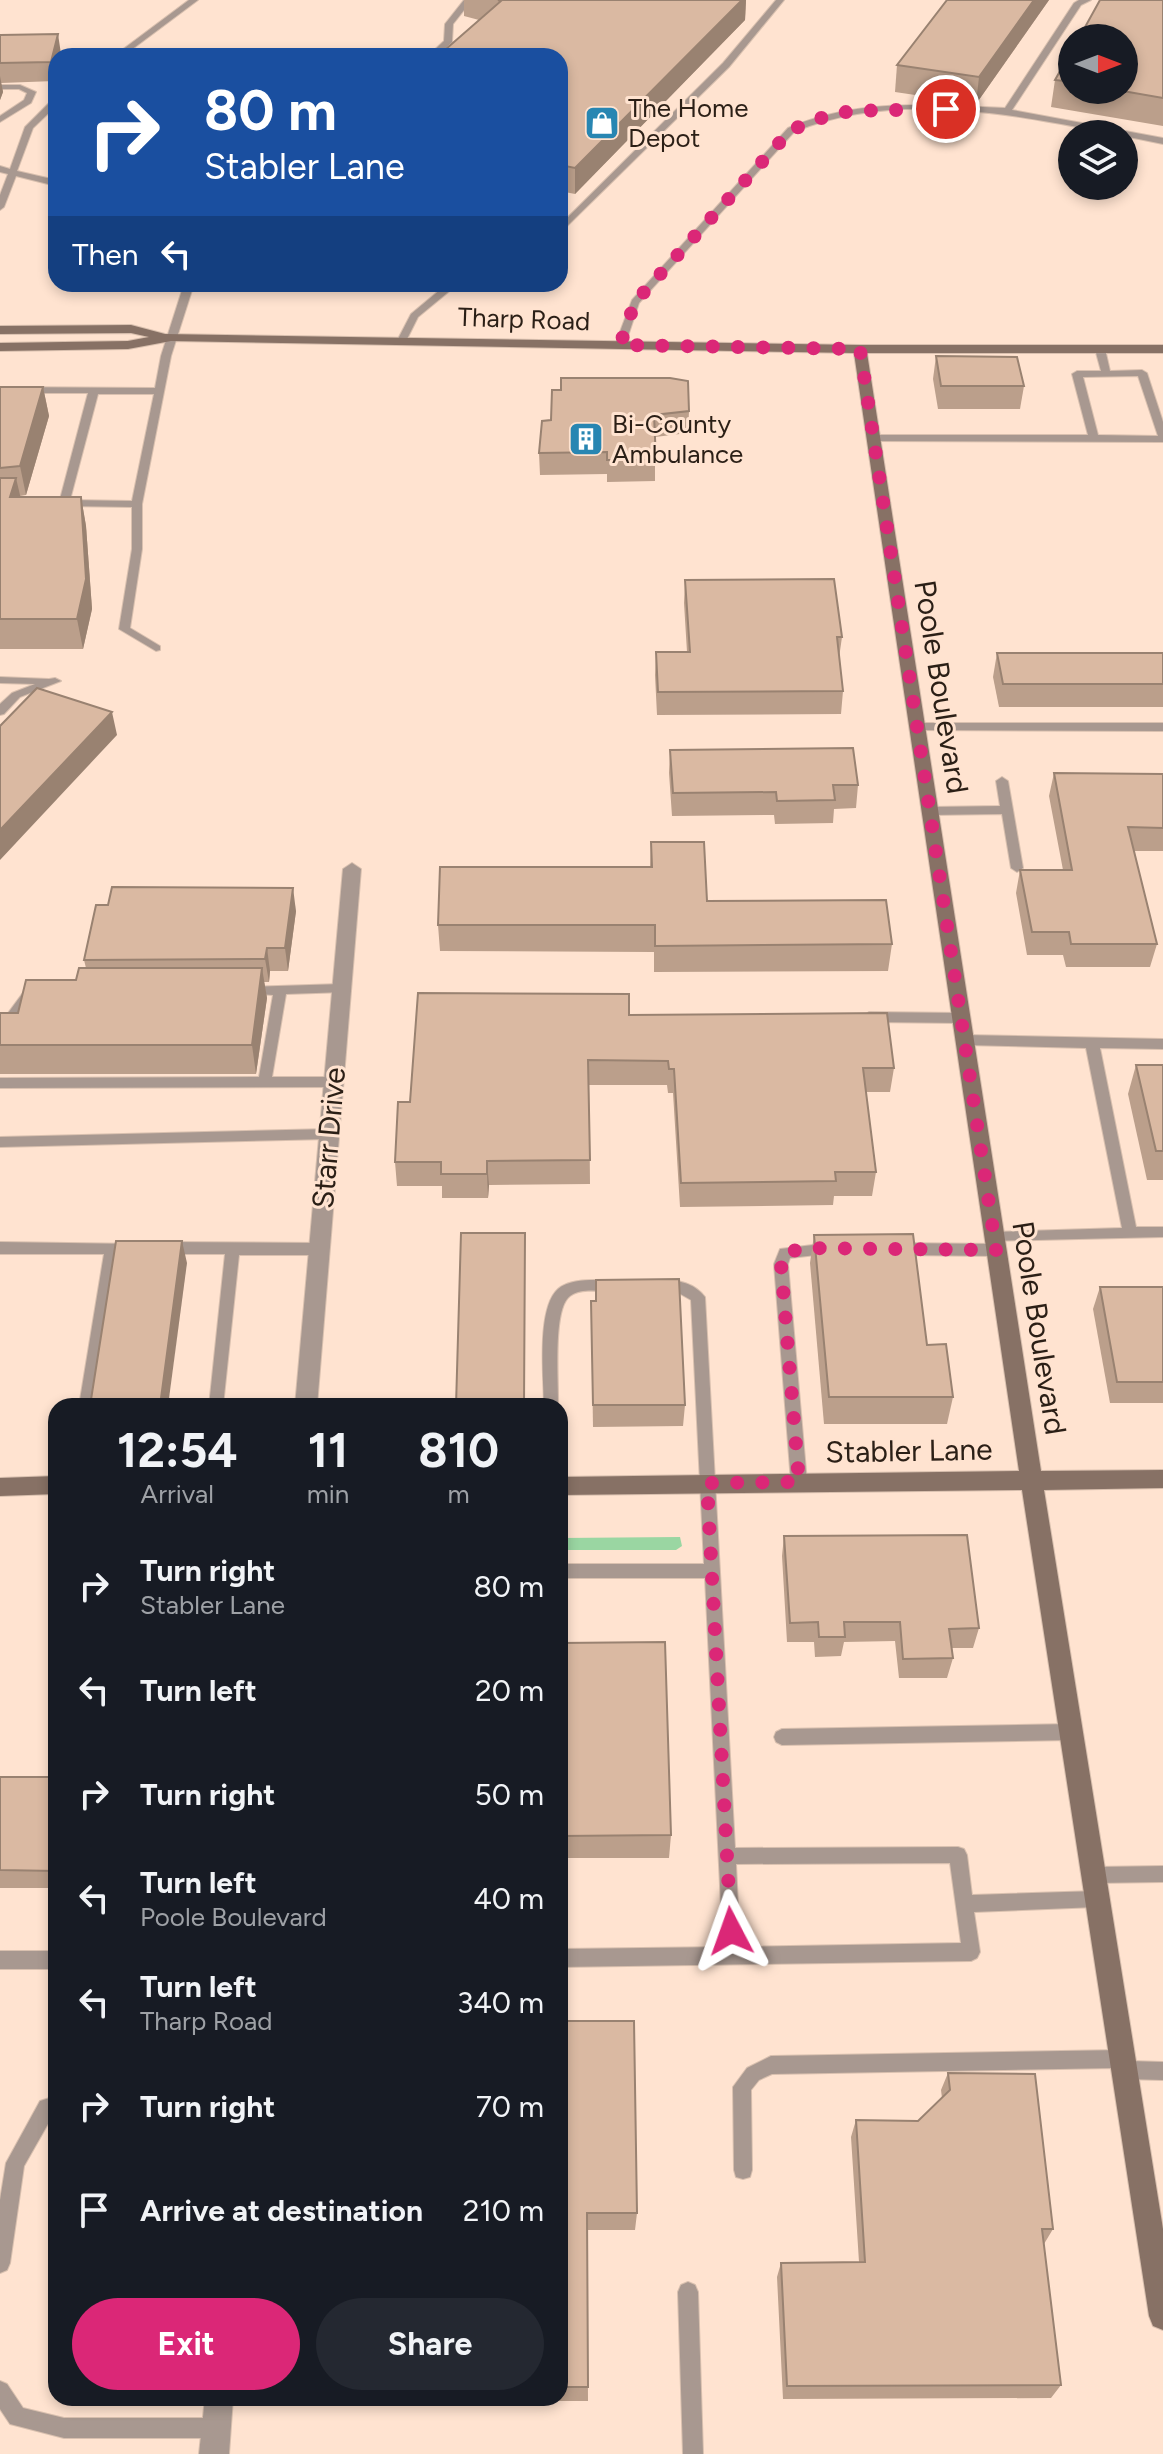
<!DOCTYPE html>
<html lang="en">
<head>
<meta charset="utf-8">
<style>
	body { margin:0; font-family:Figtree,sans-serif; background:#242831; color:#f1f3f6; height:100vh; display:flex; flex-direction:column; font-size:30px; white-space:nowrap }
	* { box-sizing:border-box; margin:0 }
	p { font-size:26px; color:#9ea1a6 }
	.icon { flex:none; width:44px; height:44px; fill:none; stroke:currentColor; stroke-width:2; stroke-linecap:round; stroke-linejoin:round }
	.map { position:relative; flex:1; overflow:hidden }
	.details { position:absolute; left:48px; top:1398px; width:520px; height:1008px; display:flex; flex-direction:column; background:#171b24; border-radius:24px; box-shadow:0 4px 12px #0003 }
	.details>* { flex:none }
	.hud { position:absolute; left:48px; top:48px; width:520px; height:244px; border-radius:24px; box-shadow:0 4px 12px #0003; background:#1a4fa0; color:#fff; overflow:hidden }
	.needle { width:52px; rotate:90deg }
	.controls { position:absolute; left:1058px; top:24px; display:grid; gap:16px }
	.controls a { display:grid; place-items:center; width:80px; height:80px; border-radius:50%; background:#171b24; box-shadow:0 4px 12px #0003; font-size:40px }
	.pin { position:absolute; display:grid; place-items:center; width:68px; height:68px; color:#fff; margin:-34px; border:4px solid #fff; border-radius:50%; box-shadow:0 2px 8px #0007 }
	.me { position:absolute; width:88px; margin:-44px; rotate:356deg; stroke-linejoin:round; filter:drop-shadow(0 0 6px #0008) }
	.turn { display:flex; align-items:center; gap:28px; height:168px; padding:0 24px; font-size:36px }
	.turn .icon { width:104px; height:104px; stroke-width:2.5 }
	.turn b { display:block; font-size:56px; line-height:68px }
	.then { display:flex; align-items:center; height:76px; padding:0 24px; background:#0003; gap:16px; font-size:30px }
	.eta { display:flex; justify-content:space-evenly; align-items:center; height:136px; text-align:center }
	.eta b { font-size:48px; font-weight:700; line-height:56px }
	.cta { display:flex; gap:16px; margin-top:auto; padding:16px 24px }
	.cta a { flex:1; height:92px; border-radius:48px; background:#db2777; color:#fff; font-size:32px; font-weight:700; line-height:92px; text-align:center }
	.cta a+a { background:#242831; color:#f1f3f6 }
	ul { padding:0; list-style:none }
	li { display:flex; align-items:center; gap:24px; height:104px; padding:0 24px }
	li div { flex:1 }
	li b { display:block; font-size:30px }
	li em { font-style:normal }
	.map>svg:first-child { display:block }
	.green { fill:#9ad6a2 }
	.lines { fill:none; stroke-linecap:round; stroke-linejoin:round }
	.lane-casing { stroke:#d9c0af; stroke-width:2 }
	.street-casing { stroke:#d9c0af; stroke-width:2 }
	.secondary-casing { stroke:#d9c0af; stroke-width:2 }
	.lane { fill:#a89890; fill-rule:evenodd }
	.street { fill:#a89890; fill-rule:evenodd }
	.secondary { fill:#877165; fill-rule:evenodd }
	.wall { fill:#bb9f8b }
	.shaded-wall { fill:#998271 }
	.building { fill:#dab9a2; stroke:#998271; stroke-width:2 }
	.route { stroke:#db2777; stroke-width:14; stroke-dasharray:0 25.2 }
	.labels { text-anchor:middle; stroke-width:6; stroke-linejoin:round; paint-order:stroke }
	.far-poi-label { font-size:26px; fill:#2b1f16; stroke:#ffe3d0; text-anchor:start }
	.far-street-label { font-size:26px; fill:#2b1f16; stroke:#ffe3d0 }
	.street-label { font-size:30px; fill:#2b1f16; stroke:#ffe3d0 }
</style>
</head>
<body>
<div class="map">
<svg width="1163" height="2454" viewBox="0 0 1163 2454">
	<rect width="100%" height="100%" fill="#ffe3d0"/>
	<!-- green -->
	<polygon class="green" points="680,1537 682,1546 676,1550 560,1550 560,1538"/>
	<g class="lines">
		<!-- lane casing -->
		<g class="lane-casing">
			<g id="lane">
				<polygon points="189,0 198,0 123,56 114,56"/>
				<polygon points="464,0 472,0 453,24 452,42 437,56 428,56 444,41 445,24"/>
				<polygon points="776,0 784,0 729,67 560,233 560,225 723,63"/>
				<path d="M1079 0H1091L1081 5 1012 110 1163 138V144L1124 136V134H1114C1010 114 895 90 794 132L639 303 625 345 617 347 615 345 632 300 788 128C860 98 928 105 1005 108L1074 3Z"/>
				<polygon points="0,85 20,85 36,92 31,103 0,122 0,116 24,100 27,93 19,89 0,89"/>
				<polygon points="53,99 56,99 56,106 33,128 17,171 56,180 56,186 16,176 4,207 0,210 0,195 8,174 0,172 0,166 10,169 25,127"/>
				<path d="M184 284H194L171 356 142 504V549L130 628 160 646V650L156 651 119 629 132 549V507L64 506 59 503 88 393H0V387L155 388 161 356ZM98 394H154L132 501 70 500Z"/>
				<polygon points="447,284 458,284 418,317 406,341 400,341 398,339 411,314"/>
				<path d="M1100 346 1105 349 1110 371 1142 370 1147 373 1163 422V442L873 441 868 438 873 435H1088L1072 374 1077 371H1101L1095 349ZM1138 376 1158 436 1098 435 1083 377Z"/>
				<polygon points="0,677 49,679 55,678 61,681 20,697 4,714 0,715 0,704 12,693 35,684 0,683"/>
				<polygon points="917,723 1163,723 1163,731 913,730 913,724"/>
				<polygon points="1002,777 1008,781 1023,868 1017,872 1011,868 1002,814 930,815 924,811 930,807 1000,806 996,781"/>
				<polygon points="341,984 347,989 346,992 286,994 272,1077 334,1077 341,1082 334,1087 0,1088 0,1078 259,1077 273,995 244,993 243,990 244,987"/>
				<polygon points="30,988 35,990 36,993 35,996 5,1037 0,1039 0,1024 25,990"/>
				<polygon points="869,1012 961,1013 967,1018 961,1023 869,1022 863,1017"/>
				<polygon points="965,1035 1163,1039 1163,1049 1100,1048 1136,1227 1163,1227 1163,1237 989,1241 987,1237 989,1233 994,1232 1122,1228 1086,1048 965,1045 958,1040"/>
				<polygon points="329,1129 336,1134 329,1139 0,1147 0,1137"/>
				<polygon points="0,1242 137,1244 139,1248 137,1252 118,1254 93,1406 79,1406 104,1254 0,1254"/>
				<polygon points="165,1242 319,1243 324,1245 326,1249 324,1253 319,1255 239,1255 223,1406 209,1406 225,1254 165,1254 160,1252 158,1248 160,1244"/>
				<polygon points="829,1243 834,1245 836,1249 834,1253 790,1258 788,1264 807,1482 804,1487 799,1489 794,1487 791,1482 774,1264 780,1249"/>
				<polygon points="898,1243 996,1244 1001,1246 1003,1250 1001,1254 996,1256 898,1255 893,1253 891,1249 893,1245"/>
				<path d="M594 1280 618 1282 620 1286 618 1290 613 1292C600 1291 581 1288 570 1296 552 1309 559 1384 558 1406H544C544 1378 536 1309 558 1289 567 1281 583 1280 594 1280Z"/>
				<path d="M662 1280C679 1280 694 1283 705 1297L735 1848 958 1847 964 1849 967 1855 972 1895 1097 1891 1103 1893 1106 1899 1103 1905 1097 1907 974 1912 980 1952 977 1958 971 1961 560 1967V1949L723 1947 705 1578H560V1564H704L691 1300 677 1292 657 1290 655 1286 657 1282ZM950 1863 961 1943 740 1947 736 1864Z"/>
				<polygon points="1071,1724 1077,1727 1079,1732 1077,1737 1071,1740 782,1745 776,1742 774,1737 776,1732 782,1729"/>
				<polygon points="1163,1866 1163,1882 1094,1883 1088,1881 1085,1875 1088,1869 1094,1867"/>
				<rect x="0" y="1951" width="56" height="18"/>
				<polygon points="1122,2050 1128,2053 1130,2061 1163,2062 1163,2080 1124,2079 1118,2076 1116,2068 772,2074 759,2080 751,2090 752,2170 750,2177 743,2179 736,2177 734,2170 733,2087 747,2068 771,2056"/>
				<polygon points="56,2096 56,2114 53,2115 24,2166 10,2263 7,2270 0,2273 0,2200 6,2163 40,2101"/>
				<polygon points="688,2282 695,2285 698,2292 703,2454 683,2454 678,2292 681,2285"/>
				<polygon points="0,2381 7,2384 23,2408 64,2418 217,2418 224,2421 227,2428 224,2435 217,2438 64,2438 10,2424 0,2409"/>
			</g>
		</g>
		<!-- street casing -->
		<g class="street-casing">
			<g id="street">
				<polygon points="352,863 361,869 317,1406 295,1406 343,869"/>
				<polygon points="205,2398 233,2398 229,2454 199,2454"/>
			</g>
		</g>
		<!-- secondary casing -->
		<g class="secondary-casing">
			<g id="secondary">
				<polygon points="131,325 165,334 860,345 1163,345 1163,353 867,353 1041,1471 1163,1470 1163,1488 1044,1490 1163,2229 1163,2330 1153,2326 1149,2316 1022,1490 560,1495 560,1477 1019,1471 854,353 171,341 128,349 0,351 0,343 128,341 149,337 131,333 0,334 0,326"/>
				<polygon points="56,1476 56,1494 0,1496 0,1478"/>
			</g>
		</g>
		<!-- lane -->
		<use href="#lane" class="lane"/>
		<!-- street -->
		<use href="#street" class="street"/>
		<!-- secondary -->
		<use href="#secondary" class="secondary"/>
	</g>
	<!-- wall -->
	<g class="wall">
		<polygon points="464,0 746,0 745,20 575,194 560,191 560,56 479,20 464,16"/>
		<polygon points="947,0 1049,0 976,104 895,92 897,65"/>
		<polygon points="1163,0 1163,126 1051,107 1055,80 1072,50 1072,90 1124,90"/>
		<polygon points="0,35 61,54 61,56 56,56 55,81 1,83 3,92 0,100"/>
		<polygon points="936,356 1024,386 1020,409 938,409 933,379"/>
		<polygon points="0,387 43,387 49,416 26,495 20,496 20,497 81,497 86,526 92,609 83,649 0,649"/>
		<polygon points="689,411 688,433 655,437 655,481 607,482 607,474 540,475 539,453 542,421"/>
		<polygon points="685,580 842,637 839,658 843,691 841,714 657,715 655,675 656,652 687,652 684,603"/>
		<polygon points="997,653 1163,653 1163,707 999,707 993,677"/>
		<polygon points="670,750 858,785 856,808 834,809 833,823 775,824 774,815 672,816 669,773"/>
		<polygon points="1054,773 1163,774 1163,851 1134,851 1157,944 1150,967 1066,967 1063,955 1027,955 1016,893 1020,870 1063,870 1049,796"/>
		<polygon points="651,842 707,901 892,944 888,971 654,972 654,952 440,951 438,925 650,867"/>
		<polygon points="108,905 296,911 288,971 270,971 269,982 264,982 267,998 256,1074 0,1074 0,1013 18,1013 76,980 86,968 84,960"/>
		<polygon points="629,1015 894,1068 890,1092 866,1092 876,1172 872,1196 834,1196 833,1205 680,1207 673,1093 668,1093 667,1085 589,1085 590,1184 489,1185 488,1198 442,1198 442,1186 397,1186 395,1162 410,1102"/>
		<polygon points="1136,1065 1163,1065 1163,1180 1147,1180 1128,1094"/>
		<polygon points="814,1235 927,1345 953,1397 947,1424 824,1424 810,1263"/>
		<polygon points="1100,1287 1163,1287 1163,1403 1110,1403 1093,1309"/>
		<polygon points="591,1301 685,1405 683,1426 593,1427"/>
		<polygon points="784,1536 979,1628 973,1648 952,1648 953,1658 947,1678 899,1678 895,1641 844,1642 841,1656 815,1657 814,1642 787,1642 782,1556"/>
		<polygon points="560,1643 671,1835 669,1858 560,1858"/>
		<rect x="0" y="1777" width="56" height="111"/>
		<polygon points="560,2021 637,2213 635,2230 587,2230 588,2401 319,2401 318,2398 560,2398"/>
		<polygon points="948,2073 1053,2229 1044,2244 1061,2385 1051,2398 783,2399 777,2277 781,2263 859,2262 851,2137 856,2120 918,2121 942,2098 941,2090"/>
	</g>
	<!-- shaded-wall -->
	<g class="shaded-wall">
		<polygon points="742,0 746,0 745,20 575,194 575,168"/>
		<polygon points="1034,0 1049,0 976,104 979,77"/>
		<polygon points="58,34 61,54 61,56 56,56 56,75 55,81 51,62"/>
		<polygon points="0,76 3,92 0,100"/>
		<polygon points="43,387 49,416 26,495 20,466"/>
		<polygon points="16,478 23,508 10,497"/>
		<polygon points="81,497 86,526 92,609 83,649 77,619"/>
		<polygon points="112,712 117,735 0,860 0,830"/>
		<polygon points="293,888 296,911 288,971 285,948"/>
		<polygon points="267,948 270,971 269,982 265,959"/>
		<polygon points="262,968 267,998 256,1074 252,1045"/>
		<polygon points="487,1161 489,1185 488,1198 487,1174"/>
		<polygon points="525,1233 525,1406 524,1406"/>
		<polygon points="182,1241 187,1263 168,1406 160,1406"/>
	</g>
	<!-- building -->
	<g class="building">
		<polygon points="498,0 742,0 575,168 560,165 560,56 438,56 501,1"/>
		<polygon points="947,0 1034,0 979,77 897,65"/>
		<polygon points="1100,0 1163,0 1163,98 1117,90 1124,90 1124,38 1079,38"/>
		<polygon points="58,34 51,62 0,63 0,35"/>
		<polygon points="1072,50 1072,82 1055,80"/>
		<polygon points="936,356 1017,357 1024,386 941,386"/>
		<polygon points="561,378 670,378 688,381 689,411 654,415 656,460 607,460 607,452 539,453 542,421 551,420 552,390 561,390"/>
		<polygon points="0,387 43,387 20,466 0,468"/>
		<polygon points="0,478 16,478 10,497 81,497 86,579 77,619 0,619"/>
		<polygon points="834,579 842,637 837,637 843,691 658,692 656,652 690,652 685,580"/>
		<polygon points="997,653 1163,653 1163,684 1003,684"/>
		<polygon points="37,688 112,712 0,830 0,726"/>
		<polygon points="853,748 858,785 833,785 835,800 777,801 776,792 673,793 670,750"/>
		<polygon points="1054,773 1163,774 1163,828 1128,827 1157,944 1071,944 1069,932 1032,932 1020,870 1072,870"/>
		<polygon points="651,842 704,842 707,901 886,900 892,944 655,946 655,925 438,925 440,867 652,867"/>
		<polygon points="112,887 293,888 285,948 267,948 265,959 84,960 96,905 108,905"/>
		<polygon points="79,968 262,968 252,1045 0,1045 0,1013 18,1013 26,980 76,980"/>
		<polygon points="418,993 629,994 629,1015 887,1013 894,1068 863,1068 876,1172 835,1172 836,1181 681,1183 674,1069 669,1069 668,1061 588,1060 590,1160 487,1161 487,1174 441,1174 441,1162 395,1162 398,1102 410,1102"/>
		<polygon points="1136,1065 1163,1065 1163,1151 1156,1151"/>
		<polygon points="461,1233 525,1233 524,1406 456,1406"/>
		<polygon points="913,1234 927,1345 946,1344 953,1397 829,1397 814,1235"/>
		<polygon points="116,1241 182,1241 160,1406 90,1406"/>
		<polygon points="679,1279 685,1405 593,1405 591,1301 596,1301 596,1280"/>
		<polygon points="1100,1287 1163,1287 1163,1382 1117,1382"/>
		<polygon points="967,1535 979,1628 949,1629 953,1658 903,1659 900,1622 844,1622 845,1637 819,1637 818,1622 790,1623 784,1536"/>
		<polygon points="665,1642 671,1835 560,1836 560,1643"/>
		<polygon points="0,1777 56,1777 56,1871 0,1870"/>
		<polygon points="560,2021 634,2021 637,2213 587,2213 588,2387 560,2387"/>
		<polygon points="948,2073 1035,2074 1053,2229 1042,2229 1061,2385 787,2386 781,2263 865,2262 856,2120 918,2121 950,2090"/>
	</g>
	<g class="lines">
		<!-- route -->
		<polyline class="route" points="731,1931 707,1483 799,1482 781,1264 785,1253 805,1248 996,1250 860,349 620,345 635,302 791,130 829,115 852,111 946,109"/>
	</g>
	<!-- icons -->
	<defs>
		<g id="shop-square" transform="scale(1.8)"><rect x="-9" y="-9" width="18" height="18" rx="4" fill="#2886b2" stroke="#ffe3d0"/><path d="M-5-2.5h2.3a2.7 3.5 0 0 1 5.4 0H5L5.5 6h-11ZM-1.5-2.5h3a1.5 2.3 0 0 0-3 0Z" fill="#fff"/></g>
		<g id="building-square" transform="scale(1.8)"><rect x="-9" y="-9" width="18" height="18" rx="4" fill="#2886b2" stroke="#ffe3d0"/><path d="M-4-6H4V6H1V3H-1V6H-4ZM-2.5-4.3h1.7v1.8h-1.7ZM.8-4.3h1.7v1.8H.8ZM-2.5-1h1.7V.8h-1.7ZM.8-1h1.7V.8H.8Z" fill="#fff"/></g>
	</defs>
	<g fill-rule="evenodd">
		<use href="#shop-square" x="602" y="123"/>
		<use href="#building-square" x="586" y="439"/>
	</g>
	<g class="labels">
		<!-- far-poi labels -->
		<g class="far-poi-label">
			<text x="628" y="117">The Home<tspan x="628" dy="30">Depot</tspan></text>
			<text x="612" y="433">Bi-County<tspan x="612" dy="30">Ambulance</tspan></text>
		</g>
		<!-- far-street labels -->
		<g class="far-street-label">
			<text transform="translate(524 319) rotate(2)" y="9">Tharp Road</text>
		</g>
		<!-- street labels -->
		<g class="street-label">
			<text transform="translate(941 687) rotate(81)" y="10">Poole Boulevard</text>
			<text transform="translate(329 1138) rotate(-85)" y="10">Starr Drive</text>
			<text transform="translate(1039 1328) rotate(81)" y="10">Poole Boulevard</text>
			<text transform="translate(909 1451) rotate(-1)" y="10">Stabler Lane</text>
		</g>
	</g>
</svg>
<div class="controls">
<a><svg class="needle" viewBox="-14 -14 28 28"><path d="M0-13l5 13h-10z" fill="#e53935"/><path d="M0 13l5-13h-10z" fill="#9ea1a6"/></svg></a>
<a><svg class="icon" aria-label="layers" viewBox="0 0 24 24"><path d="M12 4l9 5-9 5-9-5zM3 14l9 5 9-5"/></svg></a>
</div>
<div class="pin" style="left:946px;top:109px;background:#d93025"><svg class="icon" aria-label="arrive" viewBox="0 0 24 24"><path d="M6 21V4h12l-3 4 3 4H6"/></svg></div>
<svg class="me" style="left:731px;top:1931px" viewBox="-20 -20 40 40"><path d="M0-17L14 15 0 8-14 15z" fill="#db2777" stroke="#fff" stroke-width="4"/></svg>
<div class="hud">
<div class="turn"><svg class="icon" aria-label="right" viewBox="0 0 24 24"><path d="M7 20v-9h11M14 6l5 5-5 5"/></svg><div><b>80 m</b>Stabler Lane</div></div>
<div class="then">Then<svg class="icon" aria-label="left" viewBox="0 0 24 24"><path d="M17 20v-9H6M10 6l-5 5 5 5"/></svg></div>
</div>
<section class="details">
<div class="eta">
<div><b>12:54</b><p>Arrival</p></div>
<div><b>11</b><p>min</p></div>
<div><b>810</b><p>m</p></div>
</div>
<ul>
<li><svg class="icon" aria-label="right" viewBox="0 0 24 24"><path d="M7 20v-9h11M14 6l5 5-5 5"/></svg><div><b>Turn right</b><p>Stabler Lane</p></div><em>80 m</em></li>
<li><svg class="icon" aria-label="left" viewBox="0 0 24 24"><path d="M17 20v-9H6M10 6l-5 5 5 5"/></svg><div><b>Turn left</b></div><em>20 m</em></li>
<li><svg class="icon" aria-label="right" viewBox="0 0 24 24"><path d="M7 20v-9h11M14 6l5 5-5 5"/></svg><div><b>Turn right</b></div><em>50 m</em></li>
<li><svg class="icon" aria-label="left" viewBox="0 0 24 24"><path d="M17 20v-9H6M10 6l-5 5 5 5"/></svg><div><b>Turn left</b><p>Poole Boulevard</p></div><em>40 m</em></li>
<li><svg class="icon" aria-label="left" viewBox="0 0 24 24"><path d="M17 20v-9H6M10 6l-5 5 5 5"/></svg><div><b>Turn left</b><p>Tharp Road</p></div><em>340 m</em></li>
<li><svg class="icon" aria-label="right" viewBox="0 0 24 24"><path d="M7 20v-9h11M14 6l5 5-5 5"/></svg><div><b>Turn right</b></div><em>70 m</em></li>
<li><svg class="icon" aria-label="arrive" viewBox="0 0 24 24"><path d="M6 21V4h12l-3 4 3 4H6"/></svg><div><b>Arrive at destination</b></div><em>210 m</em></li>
</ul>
<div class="cta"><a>Exit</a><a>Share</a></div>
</section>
</div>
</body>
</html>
